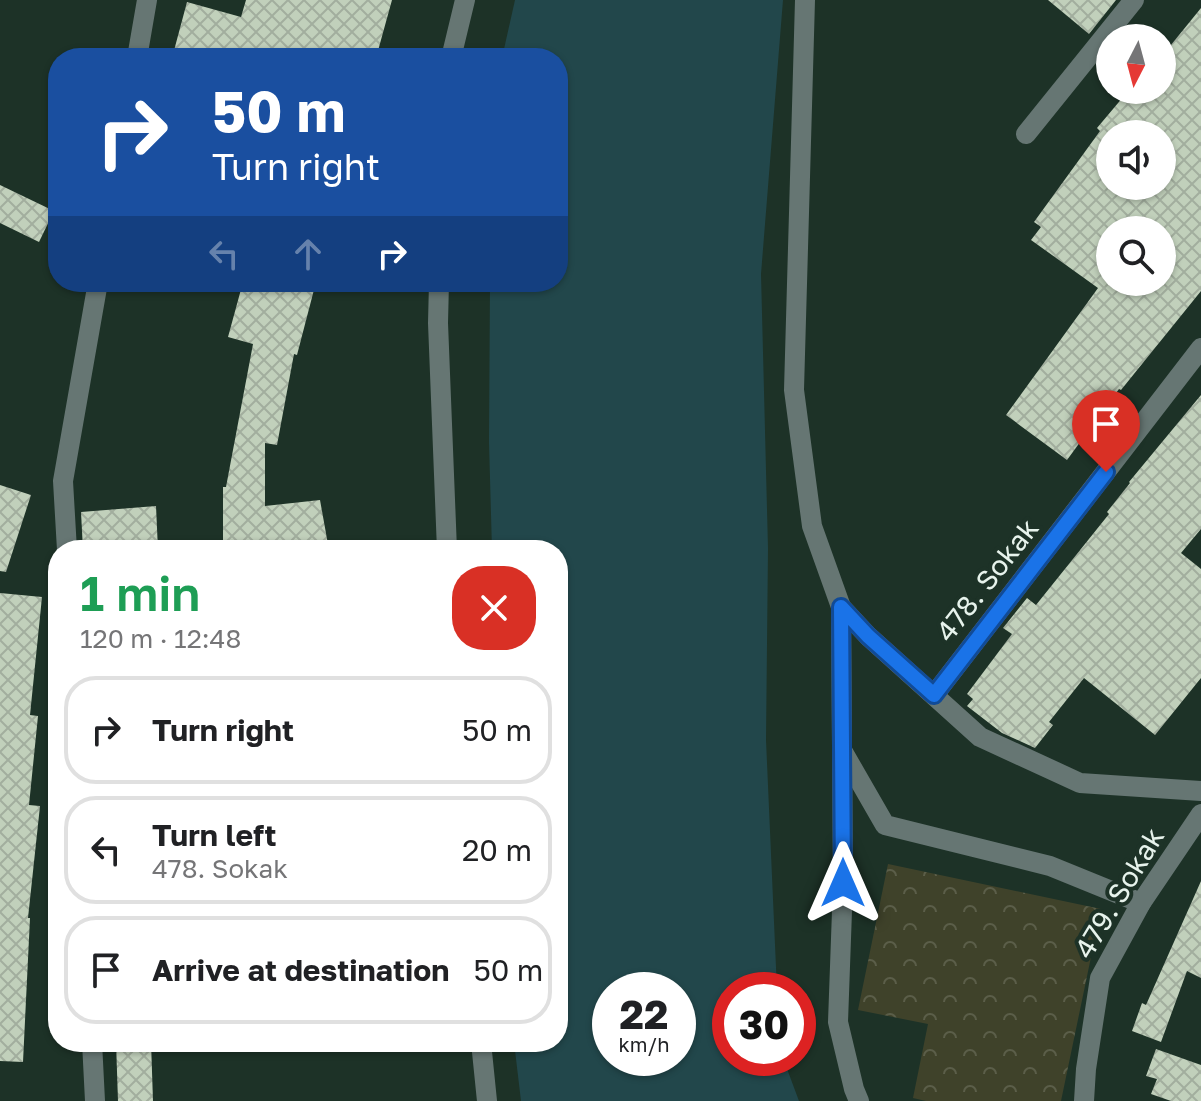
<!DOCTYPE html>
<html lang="en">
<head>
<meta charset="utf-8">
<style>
	body { margin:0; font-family:"Golos Text",sans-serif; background:#f2f2f2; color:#202124; height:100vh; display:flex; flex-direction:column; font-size:30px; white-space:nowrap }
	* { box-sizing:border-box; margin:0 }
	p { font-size:26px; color:#757577 }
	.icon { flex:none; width:44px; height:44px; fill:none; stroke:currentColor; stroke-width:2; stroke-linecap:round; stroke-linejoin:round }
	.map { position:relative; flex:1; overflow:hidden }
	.drawer { position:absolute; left:48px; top:540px; width:520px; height:512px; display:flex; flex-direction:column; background:#fff; border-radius:32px; box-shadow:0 2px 6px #0004 }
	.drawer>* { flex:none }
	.top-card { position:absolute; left:48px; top:48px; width:520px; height:244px; border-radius:32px; box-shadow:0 2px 6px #0004; background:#1a4fa0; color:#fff; overflow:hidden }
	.needle { width:52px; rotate:186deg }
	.controls { position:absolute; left:1096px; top:24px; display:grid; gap:16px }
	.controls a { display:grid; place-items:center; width:80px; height:80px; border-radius:50%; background:#fff; box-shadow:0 2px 6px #0004; font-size:40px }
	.speed { position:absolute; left:592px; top:972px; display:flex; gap:16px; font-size:40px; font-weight:700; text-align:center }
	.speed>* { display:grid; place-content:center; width:104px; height:104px; border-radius:50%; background:#fff; box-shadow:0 2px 6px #0004; line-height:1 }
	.speed small { font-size:20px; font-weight:400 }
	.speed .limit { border:12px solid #d22; background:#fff; color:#111 }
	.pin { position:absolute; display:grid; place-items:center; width:68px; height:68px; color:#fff; margin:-82px -34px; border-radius:50% 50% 50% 0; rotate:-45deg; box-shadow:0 0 8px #0007 }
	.pin .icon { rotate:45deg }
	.me { position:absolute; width:88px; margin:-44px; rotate:0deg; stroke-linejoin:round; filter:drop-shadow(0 0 6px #0008) }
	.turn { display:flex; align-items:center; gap:28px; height:168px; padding:0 32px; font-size:36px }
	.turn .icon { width:104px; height:104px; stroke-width:2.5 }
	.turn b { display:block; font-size:56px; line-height:68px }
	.lanes { display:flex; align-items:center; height:76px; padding:0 32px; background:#0003; justify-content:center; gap:40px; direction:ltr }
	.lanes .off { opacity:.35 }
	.round { display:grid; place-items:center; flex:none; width:84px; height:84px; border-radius:32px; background:#f2f2f2 }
	.headline { display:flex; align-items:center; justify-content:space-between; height:136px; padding:0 32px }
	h1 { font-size:48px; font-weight:600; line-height:60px; color:#1e9e55 }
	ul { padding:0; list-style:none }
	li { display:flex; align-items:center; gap:24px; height:108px; margin:0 16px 12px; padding:0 16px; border:4px solid #e0e0e0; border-radius:32px }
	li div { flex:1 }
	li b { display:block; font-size:30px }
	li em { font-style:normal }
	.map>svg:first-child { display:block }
	.park { fill:url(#park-crowns) }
	.water { fill:#22474b; fill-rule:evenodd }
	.building { fill:url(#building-cross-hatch); fill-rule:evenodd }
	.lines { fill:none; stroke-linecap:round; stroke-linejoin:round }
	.minor { stroke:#667673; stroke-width:20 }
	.route-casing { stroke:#114b97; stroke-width:20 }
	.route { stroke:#1a73e8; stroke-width:14 }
	.labels { text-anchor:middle; stroke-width:8; stroke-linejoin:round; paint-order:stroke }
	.street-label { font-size:28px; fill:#e7f3ec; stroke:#1d3227 }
</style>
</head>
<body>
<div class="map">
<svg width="1201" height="1101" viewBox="0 0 1201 1101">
	<defs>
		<pattern id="park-crowns" width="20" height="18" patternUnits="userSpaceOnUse" patternTransform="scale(2)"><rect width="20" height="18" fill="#3f422a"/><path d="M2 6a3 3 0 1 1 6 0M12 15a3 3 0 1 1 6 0" fill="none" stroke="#5b5e49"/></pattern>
		<pattern id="building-cross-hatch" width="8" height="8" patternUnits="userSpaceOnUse" patternTransform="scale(2)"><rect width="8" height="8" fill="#c1d0bb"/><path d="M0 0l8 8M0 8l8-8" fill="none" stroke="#a2ae9e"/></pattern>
	</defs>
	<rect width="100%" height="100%" fill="#1d3227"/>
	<!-- park -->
	<polygon class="park" points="888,864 1101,909 1061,1101 926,1101 913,1098 928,1024 858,1010"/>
	<!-- water -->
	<path class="water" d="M515 0H783L761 274 768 548 766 740 777 990H730V1058H783L799 1101H521L514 1042H558V550H492L489 442 490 282H558V58H502ZM610 990H678V1058H610Z"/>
	<!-- building -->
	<g class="building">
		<polygon points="246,0 392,0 376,58 172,58 187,2 241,17"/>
		<polygon points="1048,0 1116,0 1089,34"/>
		<path d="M1201 8V291L1121 390 1119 389 1067 460 1006 415 1098 288 1031 240 1041 227 1034 222 1100 131 1097 128 1129 90H1162V56ZM1110 134H1162V186H1110ZM1110 230H1162V282H1110Z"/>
		<polygon points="0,185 54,211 39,242 0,223"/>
		<polygon points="243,282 316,282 297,355 294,354 277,445 265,443 265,506 320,500 329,550 223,550 223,487 226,487 253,344 228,337"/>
		<polygon points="1201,395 1201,529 1181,553 1201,569 1201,678 1155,735 1084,678 1049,722 1053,725 1035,748 1002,733 967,706 973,699 967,694 1012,634 1003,628 1027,598 1036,605 1109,514 1107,512 1130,483 1129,482"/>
		<polygon points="0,485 31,495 6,572 0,571"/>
		<polygon points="156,506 158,550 83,550 81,512"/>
		<polygon points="0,593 42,597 30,715 38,716 29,805 40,806 28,918 30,918 23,1062 0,1061"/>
		<polygon points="1201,881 1201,978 1187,971 1161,1042 1132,1031 1142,1003 1146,1005"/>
		<polygon points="116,1042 151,1042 153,1101 118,1101"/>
		<polygon points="1156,1049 1201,1065 1201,1101 1171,1101 1151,1094 1157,1079 1146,1076"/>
	</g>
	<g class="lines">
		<!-- minor -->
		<g class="minor">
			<polyline points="805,0 794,390 812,526 841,607 868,636 980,737 1080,783 1201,791"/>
			<polyline points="137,58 147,0"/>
			<polyline points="451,58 465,0"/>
			<polyline points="1026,134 1134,0"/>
			<polyline points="439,282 438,323 447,550"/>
			<polyline points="67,550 63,481 98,282"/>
			<polyline points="841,607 843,883 838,1022 854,1089 859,1101"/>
			<polyline points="934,695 1201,348"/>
			<polyline points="843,752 885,825 1050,866 1141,903"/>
			<polyline points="92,1042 95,1101"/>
			<polyline points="481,1042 487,1101"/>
			<polyline points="1084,1101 1086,1069 1100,978 1141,903 1201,814"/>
		</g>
	</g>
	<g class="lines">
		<!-- route casing -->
		<g class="route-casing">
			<polyline id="route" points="843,883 841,607 868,636 934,695 1106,472"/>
		</g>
		<!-- route -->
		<use href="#route" class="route"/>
	</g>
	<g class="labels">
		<!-- street labels -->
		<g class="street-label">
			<text transform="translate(987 580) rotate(-52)" y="10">478. Sokak</text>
			<text transform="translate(1119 893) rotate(-59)" y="10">479. Sokak</text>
		</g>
	</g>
</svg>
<div class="controls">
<a><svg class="needle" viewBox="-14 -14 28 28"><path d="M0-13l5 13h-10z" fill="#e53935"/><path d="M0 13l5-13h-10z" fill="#757577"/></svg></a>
<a><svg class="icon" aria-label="sound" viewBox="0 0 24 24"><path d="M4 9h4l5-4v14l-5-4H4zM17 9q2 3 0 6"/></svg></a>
<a><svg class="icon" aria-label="search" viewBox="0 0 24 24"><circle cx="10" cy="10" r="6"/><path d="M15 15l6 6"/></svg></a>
</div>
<div class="speed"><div>22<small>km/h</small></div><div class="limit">30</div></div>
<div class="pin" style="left:1106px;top:472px;background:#d93025"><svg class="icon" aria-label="arrive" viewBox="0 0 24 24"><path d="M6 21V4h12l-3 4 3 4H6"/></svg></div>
<svg class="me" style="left:843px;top:883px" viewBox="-20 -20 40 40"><path d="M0-17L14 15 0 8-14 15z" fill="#1a73e8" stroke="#fff" stroke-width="4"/></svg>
<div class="top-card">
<div class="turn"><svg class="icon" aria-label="right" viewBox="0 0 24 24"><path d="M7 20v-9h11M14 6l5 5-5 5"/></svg><div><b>50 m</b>Turn right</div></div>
<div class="lanes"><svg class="icon off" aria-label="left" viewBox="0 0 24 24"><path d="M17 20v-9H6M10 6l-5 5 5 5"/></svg><svg class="icon off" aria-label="ahead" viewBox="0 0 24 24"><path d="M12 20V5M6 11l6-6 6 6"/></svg><svg class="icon" aria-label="right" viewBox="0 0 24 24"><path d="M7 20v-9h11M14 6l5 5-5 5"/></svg></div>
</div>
<section class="drawer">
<div class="headline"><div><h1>1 min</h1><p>120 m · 12:48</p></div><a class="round" style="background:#d93025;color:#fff"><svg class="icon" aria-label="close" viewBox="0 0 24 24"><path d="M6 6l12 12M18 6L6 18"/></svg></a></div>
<ul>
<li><svg class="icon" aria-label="right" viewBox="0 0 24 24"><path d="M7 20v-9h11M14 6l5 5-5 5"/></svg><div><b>Turn right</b></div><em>50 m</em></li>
<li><svg class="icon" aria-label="left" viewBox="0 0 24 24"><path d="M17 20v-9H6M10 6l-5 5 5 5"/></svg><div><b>Turn left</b><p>478. Sokak</p></div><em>20 m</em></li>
<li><svg class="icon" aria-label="arrive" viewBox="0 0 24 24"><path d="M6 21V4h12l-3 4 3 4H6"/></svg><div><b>Arrive at destination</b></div><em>50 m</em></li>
</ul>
</section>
</div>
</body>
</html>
